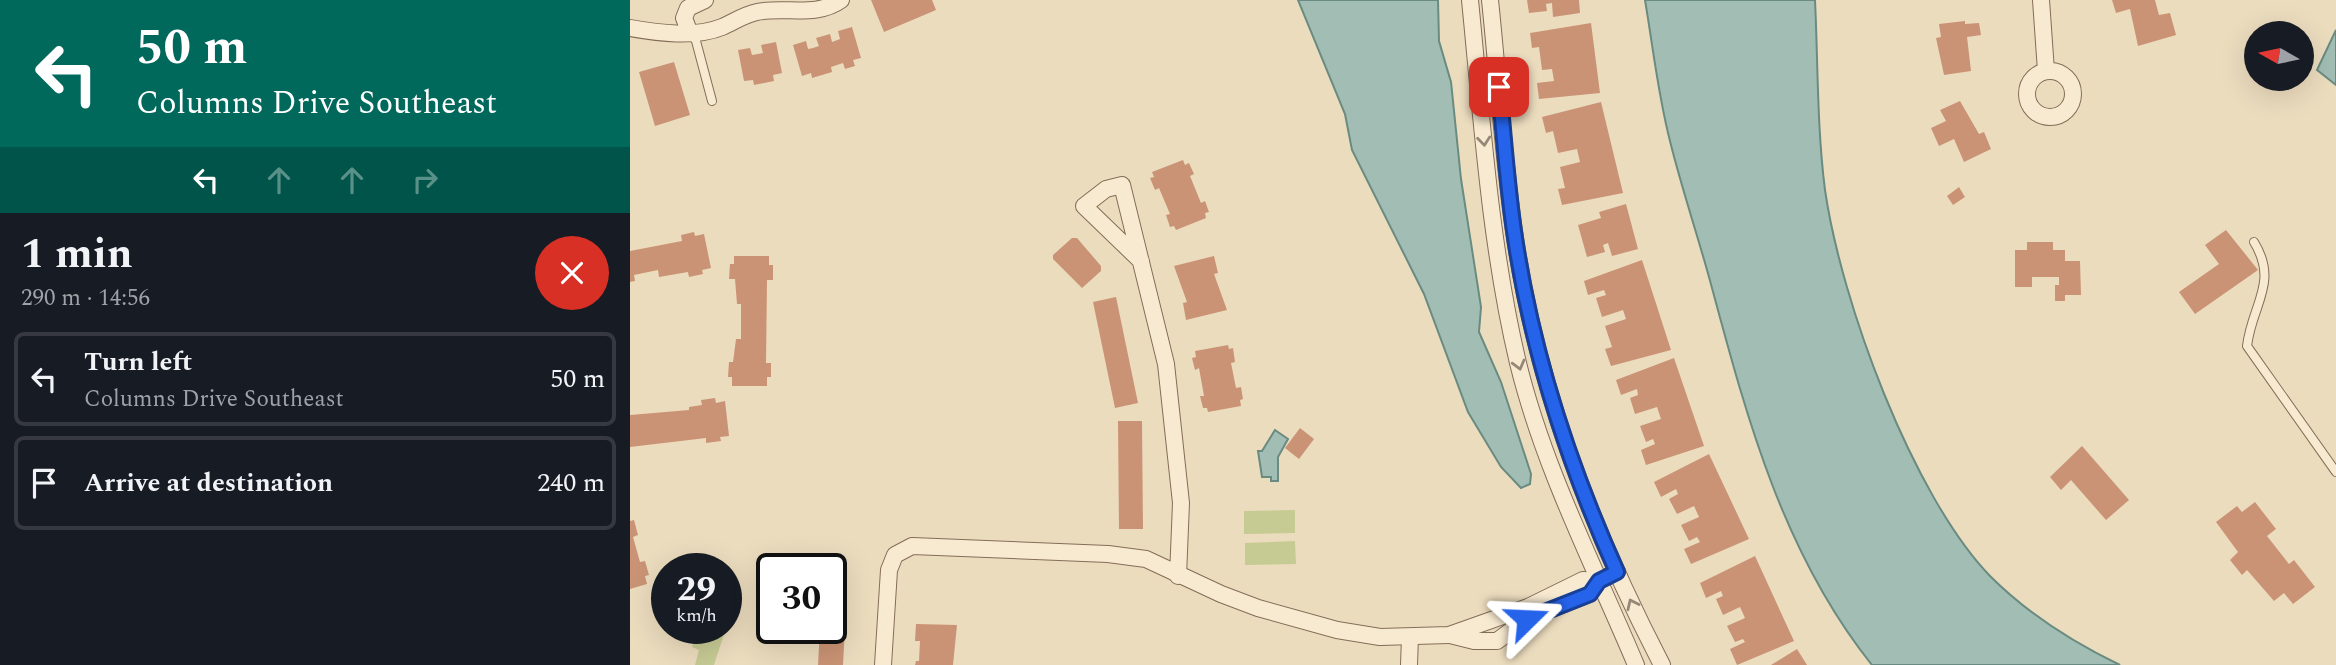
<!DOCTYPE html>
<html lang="en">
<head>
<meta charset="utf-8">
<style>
	body { margin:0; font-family:Spectral,serif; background:#20242c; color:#f1f3f6; height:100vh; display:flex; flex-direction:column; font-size:26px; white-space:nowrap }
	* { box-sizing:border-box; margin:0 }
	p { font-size:23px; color:#9ea1a6 }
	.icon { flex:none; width:38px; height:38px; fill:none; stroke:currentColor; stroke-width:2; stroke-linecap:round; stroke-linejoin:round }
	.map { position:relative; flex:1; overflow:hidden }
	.drawer { display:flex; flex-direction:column; background:#171b24; width:630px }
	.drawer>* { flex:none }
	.hud { background:#00695c; color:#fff; overflow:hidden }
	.needle { width:46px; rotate:279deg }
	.controls { position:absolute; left:1614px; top:21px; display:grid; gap:14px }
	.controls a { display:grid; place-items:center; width:70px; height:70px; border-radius:50%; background:#171b24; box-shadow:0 7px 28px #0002; font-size:35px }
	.speed { position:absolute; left:21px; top:553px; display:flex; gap:14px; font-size:35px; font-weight:700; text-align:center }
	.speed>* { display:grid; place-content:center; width:91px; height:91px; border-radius:50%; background:#171b24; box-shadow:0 7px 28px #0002; line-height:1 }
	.speed small { font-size:18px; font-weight:400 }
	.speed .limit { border:4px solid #111; border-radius:10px; background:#fff; color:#111 }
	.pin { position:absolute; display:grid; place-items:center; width:60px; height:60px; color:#fff; margin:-30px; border-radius:14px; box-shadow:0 4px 10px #0006 }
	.me { position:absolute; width:77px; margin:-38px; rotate:69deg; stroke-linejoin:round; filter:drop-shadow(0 0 5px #0008) }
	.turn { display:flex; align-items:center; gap:24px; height:147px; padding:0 21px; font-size:32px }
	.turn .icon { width:91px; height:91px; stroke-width:2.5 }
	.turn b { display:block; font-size:49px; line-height:60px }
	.lanes { display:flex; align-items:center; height:66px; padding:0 21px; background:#0003; justify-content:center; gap:35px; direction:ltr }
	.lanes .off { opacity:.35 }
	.round { display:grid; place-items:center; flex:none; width:74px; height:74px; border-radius:37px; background:#20242c }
	.head { display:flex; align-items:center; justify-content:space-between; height:119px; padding:0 21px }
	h1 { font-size:42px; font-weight:700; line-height:52px }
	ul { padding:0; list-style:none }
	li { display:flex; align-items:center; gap:21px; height:94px; margin:0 14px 10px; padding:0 7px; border:4px solid #363941; border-radius:10px }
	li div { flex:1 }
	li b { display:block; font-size:26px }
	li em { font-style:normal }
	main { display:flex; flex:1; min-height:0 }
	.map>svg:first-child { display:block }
	.green { fill:#c6ca93 }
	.water { fill:#a2beb4; stroke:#6a8b81; stroke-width:2 }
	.building { fill:#ca9375 }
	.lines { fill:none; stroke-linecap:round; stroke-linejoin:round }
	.lane-casing { stroke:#846d58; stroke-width:10 }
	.street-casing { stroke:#846d58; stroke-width:18 }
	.lane { stroke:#f8ead1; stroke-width:8 }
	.street { stroke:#f8ead1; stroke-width:16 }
	.oneway { stroke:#968876 }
	.route-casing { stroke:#184099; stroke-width:18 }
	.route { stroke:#2563eb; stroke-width:12 }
</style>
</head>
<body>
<main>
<section class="drawer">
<div class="hud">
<div class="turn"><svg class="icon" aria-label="left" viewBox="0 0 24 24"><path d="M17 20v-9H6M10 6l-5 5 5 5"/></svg><div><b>50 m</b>Columns Drive Southeast</div></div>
<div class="lanes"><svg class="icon" aria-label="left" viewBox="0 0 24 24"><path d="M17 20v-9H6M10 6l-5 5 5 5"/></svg><svg class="icon off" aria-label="ahead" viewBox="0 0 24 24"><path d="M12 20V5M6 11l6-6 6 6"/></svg><svg class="icon off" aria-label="ahead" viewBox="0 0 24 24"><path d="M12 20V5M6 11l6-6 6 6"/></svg><svg class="icon off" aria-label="right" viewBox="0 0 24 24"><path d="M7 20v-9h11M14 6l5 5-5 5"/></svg></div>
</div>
<div class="head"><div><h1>1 min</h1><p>290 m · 14:56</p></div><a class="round" style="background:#d93025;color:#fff"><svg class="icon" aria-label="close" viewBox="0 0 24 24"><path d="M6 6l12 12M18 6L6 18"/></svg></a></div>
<ul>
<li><svg class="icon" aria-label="left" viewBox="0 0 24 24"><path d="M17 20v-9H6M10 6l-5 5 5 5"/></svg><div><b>Turn left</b><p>Columns Drive Southeast</p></div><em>50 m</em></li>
<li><svg class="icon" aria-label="arrive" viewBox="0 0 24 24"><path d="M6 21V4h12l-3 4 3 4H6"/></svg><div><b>Arrive at destination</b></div><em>240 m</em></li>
</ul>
</section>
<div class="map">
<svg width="1706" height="665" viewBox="0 0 1706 665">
	<rect width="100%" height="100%" fill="#ecdcbe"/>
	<!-- green -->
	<g class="green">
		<polygon points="665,510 665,533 614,534 614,511"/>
		<polygon points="665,541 666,564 615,565 615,543"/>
		<polygon points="68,628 96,628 84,665 65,665 69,650 62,647"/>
	</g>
	<!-- water -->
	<g class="water">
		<polygon points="668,0 808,0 809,41 821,82 831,179 851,307 849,332 871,382 901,474 900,484 891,488 871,467 838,412 794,294 722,150 715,114"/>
		<path d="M1015 0H1185C1188 63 1187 128 1195 190 1211 301 1282 495 1360 576 1398 614 1442 642 1490 665H1242C1154 555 1118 422 1082 288 1069 239 1052 190 1040 141 1028 95 1023 47 1015 0Z"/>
		<polygon points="1706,30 1706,85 1687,70"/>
		<polygon points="645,430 658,439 648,457 648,481 641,481 641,477 632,477 628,451 632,451"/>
	</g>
	<!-- building -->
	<g class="building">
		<polygon points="241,0 302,0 306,10 254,32"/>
		<polygon points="897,0 949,0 950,13 923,17 922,3 916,4 917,11 899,13"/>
		<polygon points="1482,0 1525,0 1529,15 1540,13 1546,35 1508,46 1500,9 1486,13"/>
		<polygon points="1335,21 1335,24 1349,23 1351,35 1337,37 1341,71 1314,75 1306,38 1311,37 1309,24"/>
		<polygon points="961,23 970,93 909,99 907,83 924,81 922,69 912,70 909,47 902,48 900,33"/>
		<polygon points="222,27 231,58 223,60 225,66 215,69 213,63 201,67 202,72 182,78 181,73 172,76 163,45 176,41 178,49 183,48 189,46 186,38 200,34 202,42 210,39 208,31"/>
		<polygon points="146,42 152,73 143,75 144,81 124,85 123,80 114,81 108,50 120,48 122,55 128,54 133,53 131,45"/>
		<polygon points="44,62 60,115 25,126 9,72"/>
		<polygon points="1330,101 1349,134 1354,132 1361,149 1334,162 1324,139 1309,146 1301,128 1316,121 1310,110"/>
		<polygon points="971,102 993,193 932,205 928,189 935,188 930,167 950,162 947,149 928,153 923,131 916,133 912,117"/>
		<polygon points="553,160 555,165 559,163 564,174 560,176 571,203 575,201 579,212 575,213 576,218 546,230 544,226 540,227 536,215 540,214 529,188 525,190 520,178 524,177 522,172"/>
		<polygon points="1329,187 1335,197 1323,205 1317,196"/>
		<polygon points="996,204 1008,249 982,256 978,243 973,245 975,252 957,257 948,225 971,218 969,212"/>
		<polygon points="1596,230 1628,270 1565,314 1549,292 1589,264 1575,245"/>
		<polygon points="64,232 65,236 74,234 81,268 72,270 73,274 59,277 58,272 29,277 28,270 4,275 5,281 0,282 0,251 52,241 51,235"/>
		<polygon points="442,238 447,238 471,266 471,271 452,288 423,259 423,255"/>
		<polygon points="1397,242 1423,242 1423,250 1435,250 1435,261 1450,261 1451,295 1435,295 1435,301 1425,301 1425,285 1429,285 1429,277 1402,277 1402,287 1385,287 1385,250 1397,250"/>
		<polygon points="104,256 139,256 139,265 143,265 143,280 137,280 136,363 141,363 141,377 137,377 137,386 102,386 102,377 98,377 99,362 103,362 106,339 111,339 111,304 107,304 105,279 99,279 100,264 104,264"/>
		<polygon points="584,256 588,273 584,274 597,310 556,320 553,303 557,302 544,266"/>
		<polygon points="1012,260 1041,350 981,366 975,349 982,347 975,326 996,319 993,310 972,317 966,298 976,295 974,290 958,295 954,281"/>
		<polygon points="486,297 508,403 485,408 463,302"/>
		<polygon points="598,345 599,349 603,348 605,362 601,363 606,388 611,387 613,399 610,400 611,406 578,412 577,408 573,408 570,396 574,396 569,368 565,370 562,358 566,357 565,351"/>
		<polygon points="1044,358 1074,446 1016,465 1011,450 1025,444 1023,439 1016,442 1010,426 1031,419 1027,407 1005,414 1000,398 1008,395 1007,389 991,395 986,380"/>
		<polygon points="85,398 86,403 95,401 99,436 90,437 91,441 76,443 76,438 0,447 0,415 59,410 59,407 72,405 71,400"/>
		<polygon points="488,421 512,421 513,529 489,529"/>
		<polygon points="670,428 684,439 669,459 655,448"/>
		<polygon points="1452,446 1499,500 1476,520 1441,480 1431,490 1420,477"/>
		<polygon points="1079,454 1119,539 1061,564 1054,549 1070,542 1067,537 1059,541 1051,525 1069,517 1064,506 1047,514 1039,499 1048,494 1046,489 1031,497 1024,482"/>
		<polygon points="1625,502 1646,529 1637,536 1659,564 1664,560 1685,587 1663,604 1654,593 1644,601 1617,570 1612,575 1600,560 1608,552 1586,522 1607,506 1612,512"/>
		<polygon points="4,520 8,535 3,537 10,562 15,561 19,575 15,576 17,584 0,589 0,521"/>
		<polygon points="1125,556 1164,641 1107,665 1100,649 1115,642 1113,639 1105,642 1097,626 1115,618 1110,607 1093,615 1086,599 1093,596 1091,591 1076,598 1070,583"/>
		<polygon points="201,607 216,608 213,665 188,665 190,628 201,628"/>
		<polygon points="286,624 327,625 323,665 285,665 286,661 289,661 290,641 285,641"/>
		<polygon points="1167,649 1177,665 1141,665"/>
	</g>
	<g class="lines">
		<!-- lane casing -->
		<g class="lane-casing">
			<g id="lane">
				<polyline points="61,34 66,41 82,101"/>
				<path d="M1624 242C1649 283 1622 304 1617 346L1706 472"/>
			</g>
		</g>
		<!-- street casing -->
		<g class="street-casing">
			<g id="street">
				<path d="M840 0C852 121 860 245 888 363 914 469 964 565 1006 665"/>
				<path d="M860 0C868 77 873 155 884 231 906 385 961 528 1032 665"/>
				<polyline points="1411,0 1416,71"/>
				<path d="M0 28C28 33 65 38 92 27 104 22 113 15 127 12 155 6 186 18 211 0"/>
				<polyline points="59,31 54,18 58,8 75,0"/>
				<circle cx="1420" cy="94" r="23"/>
				<polyline points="511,261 454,206 476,189 492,185 536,364 551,503 548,576"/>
				<polyline points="820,635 844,641 867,641 897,619 960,594 969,581"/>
				<polyline points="253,665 259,570 265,555 282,546 478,554 516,559 591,594 628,608 707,630 750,637 819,635 898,607 953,580 969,581 987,572"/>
				<polyline points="779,665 780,637"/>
			</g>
		</g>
		<!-- lane -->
		<use href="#lane" class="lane"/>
		<!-- street -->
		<use href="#street" class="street"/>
	</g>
	<!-- one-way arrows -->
	<defs><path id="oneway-chevron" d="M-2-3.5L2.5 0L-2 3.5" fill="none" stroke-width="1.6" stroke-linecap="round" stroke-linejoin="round" transform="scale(1.75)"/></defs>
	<g class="oneway">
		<use href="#oneway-chevron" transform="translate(854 141) rotate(84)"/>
		<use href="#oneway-chevron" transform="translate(889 365) rotate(75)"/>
		<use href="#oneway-chevron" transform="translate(1002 604) rotate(-115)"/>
	</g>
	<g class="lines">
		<!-- route casing -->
		<g class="route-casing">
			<path id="route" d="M869 87C874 135 877 183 884 231 901 350 938 463 987 572L969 581 960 594 897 619"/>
		</g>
		<!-- route -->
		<use href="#route" class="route"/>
	</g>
</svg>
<div class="controls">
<a><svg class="needle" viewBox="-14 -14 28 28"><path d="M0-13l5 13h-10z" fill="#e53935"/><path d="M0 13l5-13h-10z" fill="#9ea1a6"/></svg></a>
</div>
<div class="speed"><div>29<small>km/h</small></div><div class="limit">30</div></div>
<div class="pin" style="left:869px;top:87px;background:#d93025"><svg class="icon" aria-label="arrive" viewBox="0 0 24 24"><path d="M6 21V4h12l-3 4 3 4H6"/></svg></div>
<svg class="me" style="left:897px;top:619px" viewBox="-20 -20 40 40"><path d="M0-17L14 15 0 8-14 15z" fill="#2563eb" stroke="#fff" stroke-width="4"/></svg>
</div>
</main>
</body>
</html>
